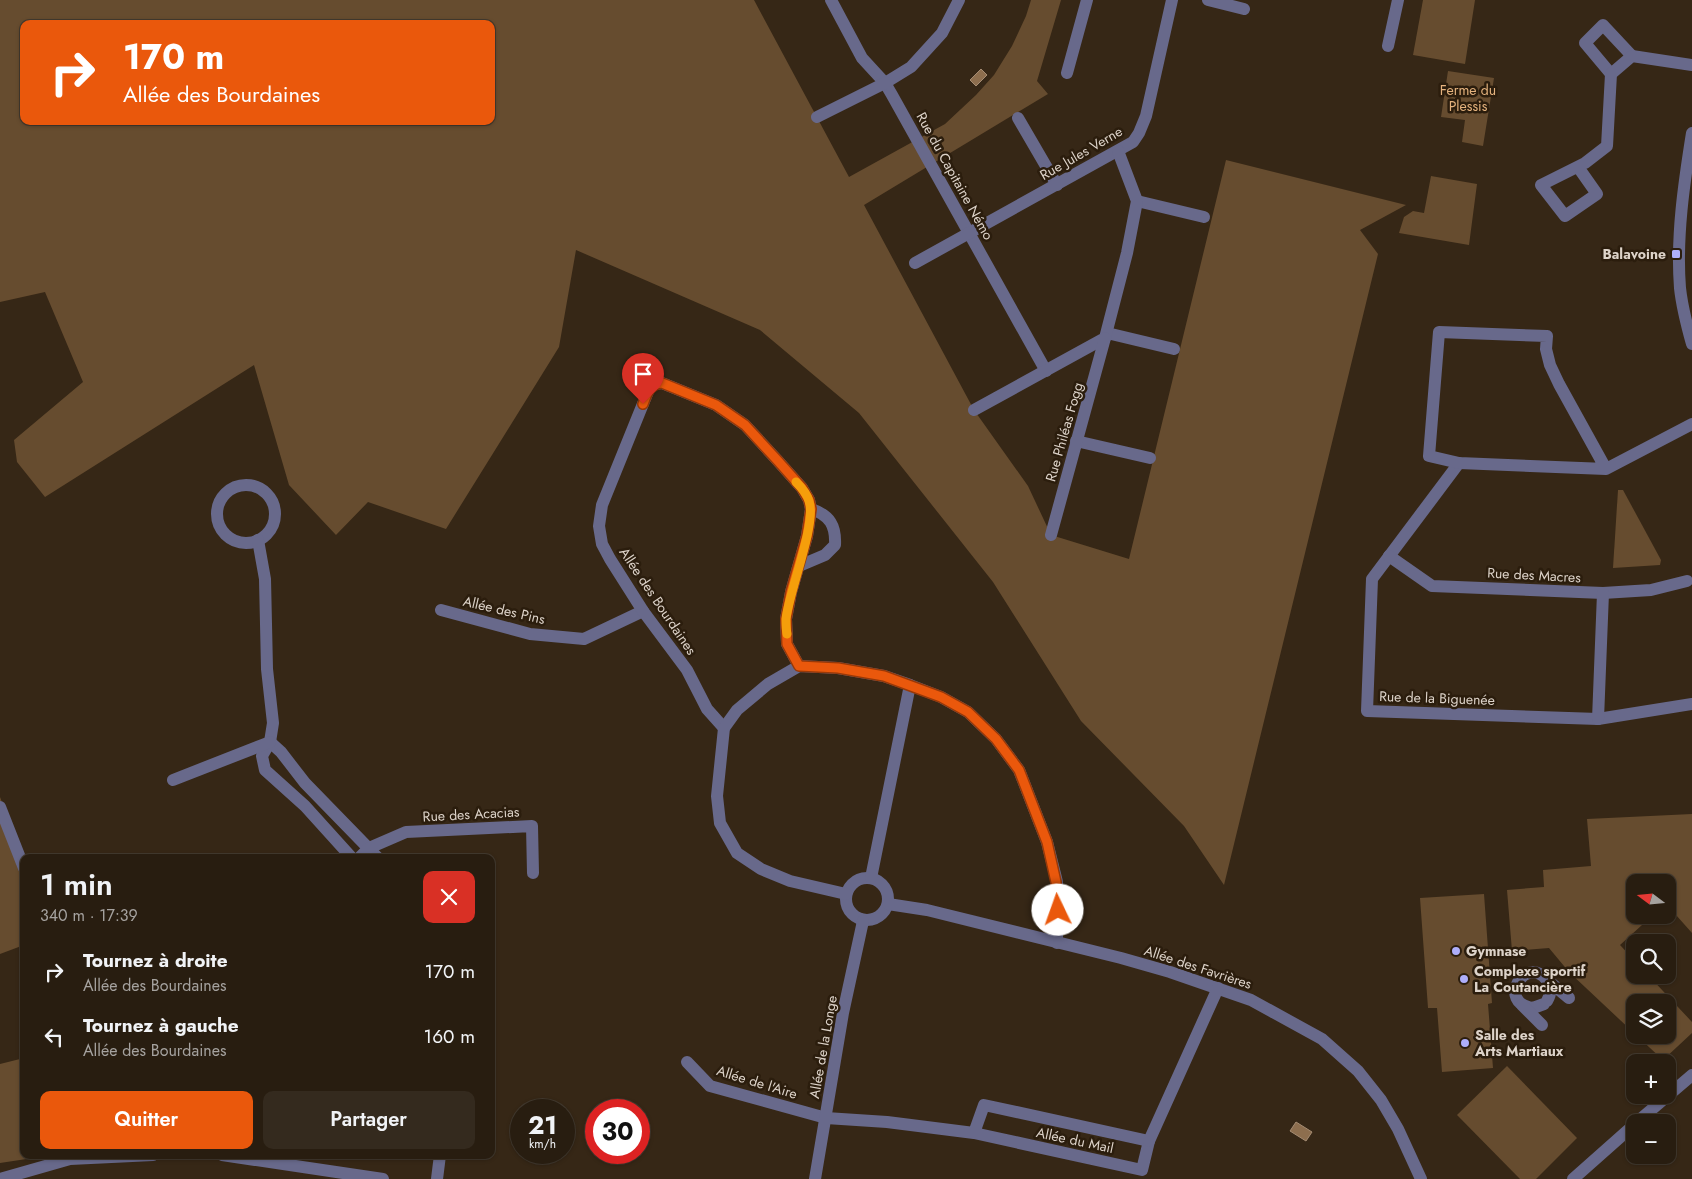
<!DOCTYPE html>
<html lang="fr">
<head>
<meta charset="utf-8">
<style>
	body { margin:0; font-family:Jost,sans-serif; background:#342a1e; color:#f1f3f6; height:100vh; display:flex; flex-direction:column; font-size:19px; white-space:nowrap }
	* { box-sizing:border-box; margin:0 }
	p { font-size:16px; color:#a5a29f }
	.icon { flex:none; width:28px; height:28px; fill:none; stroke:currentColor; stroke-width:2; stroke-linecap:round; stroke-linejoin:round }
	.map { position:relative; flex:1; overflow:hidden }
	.panel { position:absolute; left:20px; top:854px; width:475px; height:305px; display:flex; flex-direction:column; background:#281d10; border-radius:10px; box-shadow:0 1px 4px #0004,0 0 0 1px #443b30 }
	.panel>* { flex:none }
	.hud { position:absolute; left:20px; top:20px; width:475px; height:105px; border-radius:10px; box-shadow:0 1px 4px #0004,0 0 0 1px #443b30; background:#ea580c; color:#fff; overflow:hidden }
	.needle { width:32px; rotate:286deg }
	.controls { position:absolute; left:1626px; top:874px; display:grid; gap:10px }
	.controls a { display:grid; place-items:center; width:50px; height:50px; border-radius:10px; background:#281d10; box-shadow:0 1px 4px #0004,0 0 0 1px #443b30; font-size:25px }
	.speed { position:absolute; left:510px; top:1099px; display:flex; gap:10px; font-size:25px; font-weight:700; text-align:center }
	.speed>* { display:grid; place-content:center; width:65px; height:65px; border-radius:50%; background:#281d10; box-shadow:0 1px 4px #0004,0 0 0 1px #443b30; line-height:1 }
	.speed small { font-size:12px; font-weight:400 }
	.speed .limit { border:8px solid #d22; background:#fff; color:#111 }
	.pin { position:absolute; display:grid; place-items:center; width:42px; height:42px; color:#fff; margin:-51px -21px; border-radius:50% 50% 50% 0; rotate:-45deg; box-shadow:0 0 5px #0007 }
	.pin .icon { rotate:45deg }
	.me { position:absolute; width:55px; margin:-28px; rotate:357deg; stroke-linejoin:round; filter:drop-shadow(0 0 4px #0008) }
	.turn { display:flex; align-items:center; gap:18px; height:105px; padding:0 20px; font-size:22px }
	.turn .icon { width:65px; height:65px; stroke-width:2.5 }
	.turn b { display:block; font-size:35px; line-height:42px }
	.round { display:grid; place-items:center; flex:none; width:52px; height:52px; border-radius:10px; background:#342a1e }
	.summary { display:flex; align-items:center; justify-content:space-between; height:85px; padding:0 20px }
	h1 { font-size:30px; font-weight:600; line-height:38px }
	.button { display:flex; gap:10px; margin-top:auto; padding:10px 20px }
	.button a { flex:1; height:58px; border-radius:10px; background:#ea580c; color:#fff; font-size:20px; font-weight:600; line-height:58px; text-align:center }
	.button a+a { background:#342a1e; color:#f1f3f6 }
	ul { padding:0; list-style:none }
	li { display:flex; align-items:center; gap:15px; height:65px; padding:0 20px }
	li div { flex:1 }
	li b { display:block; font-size:19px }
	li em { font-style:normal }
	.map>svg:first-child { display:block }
	.green { fill:#664c2f; fill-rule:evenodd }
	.water { fill:#8d6e4e; stroke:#a58c73 }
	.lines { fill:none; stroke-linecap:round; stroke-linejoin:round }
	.minor { stroke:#68698b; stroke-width:12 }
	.route-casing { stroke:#983908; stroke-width:12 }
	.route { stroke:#ea580c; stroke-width:9 }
	.slow { stroke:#f59e0b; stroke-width:9 }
	.poi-dot { fill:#aeaefa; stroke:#2b1d0d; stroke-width:2 }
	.labels { text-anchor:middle; stroke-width:5; stroke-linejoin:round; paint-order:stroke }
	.park-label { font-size:14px; fill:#e5b37e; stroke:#2b1d0d }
	.street-label { font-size:14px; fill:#ddd3c9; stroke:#2b1d0d }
	.poi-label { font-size:14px; font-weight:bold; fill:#ddd3c9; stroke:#2b1d0d; text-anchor:start }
</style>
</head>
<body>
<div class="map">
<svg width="1692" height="1179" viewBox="0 0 1692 1179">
	<rect width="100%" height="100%" fill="#362716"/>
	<!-- green -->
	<g class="green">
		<path d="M0 0H754L849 177 945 124 976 95 994 75 1012 46 1026 16 1031 0H1061L1037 81 1048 94 864 205 974 410 1028 486 1051 535 1129 559 1226 160 1406 205 1360 230 1378 254 1224 885 1184 826 1081 721 993 582 859 413 760 330 576 250 559 347 446 529 368 502 336 535 289 485 254 365 45 497 17 462 14 440 83 382 45 292 0 302ZM24 24H491V121H24Z"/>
		<polygon points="1423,0 1475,0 1465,64 1413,55"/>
		<polygon points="1448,71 1494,78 1483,146 1462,142 1465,120 1441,117"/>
		<polygon points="1431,176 1477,184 1469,245 1399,233 1404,217 1413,211 1424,213"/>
		<polygon points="1618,490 1623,490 1661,560 1660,565 1613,568"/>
		<polygon points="0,797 24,861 24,945 0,954"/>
		<polygon points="1692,814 1692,933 1668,906 1668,882 1635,882 1635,915 1653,915 1620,945 1635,961 1635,975 1648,975 1692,1022 1692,1033 1663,1060 1636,1035 1668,1035 1668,1002 1635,1002 1635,1034 1569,972 1549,948 1512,951 1507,890 1544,887 1543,870 1591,866 1587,819"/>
		<polygon points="1484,894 1492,1003 1488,1004 1493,1068 1442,1072 1437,1008 1428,1008 1420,898"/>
		<polygon points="24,1058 24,1155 53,1155 0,1163 0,1064"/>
		<polygon points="1507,1066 1577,1138 1536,1179 1520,1179 1457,1115"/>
	</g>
	<!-- water -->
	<g class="water">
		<polygon points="981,69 987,75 976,86 970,80"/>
		<polygon points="1296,1122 1312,1132 1306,1141 1290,1131"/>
	</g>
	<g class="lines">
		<!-- minor -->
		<g class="minor">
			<polyline points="831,0 862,58 885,83 892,95 1046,371"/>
			<polyline points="1208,0 1244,9"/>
			<polyline points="1388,46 1398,0"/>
			<polyline points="1067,73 1087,0"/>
			<polyline points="1611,74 1585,43 1603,25 1632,56"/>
			<polyline points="817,117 885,83 911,67 942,33 959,0"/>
			<polyline points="1018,118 1057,185"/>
			<path d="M1692 133C1684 183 1676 237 1680 288 1682 307 1687 326 1692 344"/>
			<polyline points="1578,167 1597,194 1565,216 1541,185 1585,163 1607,146 1611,74 1632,56 1692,65"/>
			<polyline points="1137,201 1204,217"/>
			<polyline points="915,263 1133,142 1139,133 1146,116 1172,0"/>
			<polyline points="1107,333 1174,349"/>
			<polyline points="974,410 1105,338 1127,253 1137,201 1118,151"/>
			<polyline points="1076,441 1150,458"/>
			<polyline points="1459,463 1372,579 1367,711 1598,719 1692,704"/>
			<polyline points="1606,469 1559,384 1550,365 1546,349 1547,336 1439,332 1429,456 1459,463 1606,469 1692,424"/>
			<circle cx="246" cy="514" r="29"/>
			<polyline points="1051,535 1105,338"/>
			<polyline points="258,540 265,579 267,669 273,723 270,742 262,756 265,770 305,806 352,858"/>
			<polyline points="1389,556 1432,586 1603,593 1651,590 1687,581"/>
			<path d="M799 566 825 555 835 545C836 526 830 515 811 509"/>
			<polyline points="441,610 530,634 584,639 643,611"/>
			<polyline points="1598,719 1603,593"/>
			<polyline points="724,728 707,709 687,670 643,611 610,559 602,544 599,526 602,505 649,389 655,384 662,383 716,405 745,425 778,461 802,488 809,500 811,509 807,536 791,592 786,619 787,644 799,666"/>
			<polyline points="270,742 281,752 305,783 378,858"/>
			<polyline points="173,780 270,742"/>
			<polyline points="0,807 24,868"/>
			<polyline points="359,858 369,848 406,832 532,826 533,873"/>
			<circle cx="867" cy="899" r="21"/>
			<polyline points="871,878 910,685"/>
			<polyline points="846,894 790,881 761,869 737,853 720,823 717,796 724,728 737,710 768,684 799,666 838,668 884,676 910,685 941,697 968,712 996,739 1019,770 1047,842 1057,882 1057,943"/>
			<polyline points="888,904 927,910 1121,958 1170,972 1251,1000 1322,1039 1358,1071 1381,1100 1398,1129 1421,1179"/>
			<polyline points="1546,979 1569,998"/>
			<path d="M1544 1004 1533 1008C1496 1003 1525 955 1546 979 1552 986 1551 994 1547 1001"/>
			<polyline points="1522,1005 1542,1025"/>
			<polyline points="687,1062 710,1086 826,1118 887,1122 974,1133 1142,1170 1149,1141 984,1105 974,1133"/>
			<polyline points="1637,1122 1692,1075"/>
			<polyline points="1149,1141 1218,988"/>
			<polyline points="222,1155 383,1179"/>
			<polyline points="0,1179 70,1159 153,1155"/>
			<polyline points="437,1179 440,1155"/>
			<polyline points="815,1179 843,1013 863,921"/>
			<polyline points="1573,1179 1635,1124"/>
		</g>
	</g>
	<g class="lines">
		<!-- route casing -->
		<g class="route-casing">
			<path id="route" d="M643 404C647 393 650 384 662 383L716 405 745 425 778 461 802 488 809 500 811 509 807 536 791 592 786 619 787 644 799 666 838 668 884 676 941 697 968 712 996 739 1019 770 1047 842 1056 882 1058 910"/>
		</g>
		<!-- route -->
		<use href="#route" class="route"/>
		<!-- slow -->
		<path class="slow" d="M787 634C786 629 786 624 786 619 789 591 817 523 809 501 807 494 801 487 796 482"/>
	</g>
	<!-- markers -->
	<g class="poi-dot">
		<rect x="1671" y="249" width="10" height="10" rx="2.5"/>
		<circle cx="1456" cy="951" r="5"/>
		<circle cx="1464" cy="979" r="5"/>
		<circle cx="1465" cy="1043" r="5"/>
	</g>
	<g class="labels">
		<!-- park labels -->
		<g class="park-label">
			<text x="1468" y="95">Ferme du<tspan x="1468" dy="16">Plessis</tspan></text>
		</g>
		<!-- street labels -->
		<g class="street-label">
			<text transform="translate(1081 153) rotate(-30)" y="5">Rue Jules Verne</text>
			<text transform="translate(955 176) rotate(61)" y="5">Rue du Capitaine Némo</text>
			<text transform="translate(1064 432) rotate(-74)" y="5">Rue Philéas Fogg</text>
			<text transform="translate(1534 575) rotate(3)" y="5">Rue des Macres</text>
			<text transform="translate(658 601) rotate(56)" y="5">Allée des Bourdaines</text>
			<text transform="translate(504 610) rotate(13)" y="5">Allée des Pins</text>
			<text transform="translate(1437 698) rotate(2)" y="5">Rue de la Biguenée</text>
			<text transform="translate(471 814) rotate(-3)" y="5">Rue des Acacias</text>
			<text transform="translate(1198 967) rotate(18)" y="5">Allée des Favrières</text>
			<text transform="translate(823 1047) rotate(-80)" y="5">Allée de la Longe</text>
			<text transform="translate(757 1082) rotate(17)" y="5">Allée de l'Aire</text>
			<text transform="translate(1075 1140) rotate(12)" y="5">Allée du Mail</text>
		</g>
		<!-- poi labels -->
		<g class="poi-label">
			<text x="1666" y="259" text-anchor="end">Balavoine</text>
			<text x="1466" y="956">Gymnase</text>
			<text x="1474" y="976">Complexe sportif<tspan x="1474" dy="16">La Coutancière</tspan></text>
			<text x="1475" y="1040">Salle des<tspan x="1475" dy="16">Arts Martiaux</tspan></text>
		</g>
	</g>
</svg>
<div class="controls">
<a><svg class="needle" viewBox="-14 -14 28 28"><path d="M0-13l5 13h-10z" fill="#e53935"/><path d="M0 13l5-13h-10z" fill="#a5a29f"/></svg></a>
<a><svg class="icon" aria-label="search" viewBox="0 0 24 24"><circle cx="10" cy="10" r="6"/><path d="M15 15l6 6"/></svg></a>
<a><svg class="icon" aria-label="layers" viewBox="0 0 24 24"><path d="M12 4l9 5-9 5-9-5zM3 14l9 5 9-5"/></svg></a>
<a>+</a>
<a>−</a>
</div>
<div class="speed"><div>21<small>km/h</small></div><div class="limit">30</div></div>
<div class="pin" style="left:643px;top:404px;background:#d93025"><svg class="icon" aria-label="arrive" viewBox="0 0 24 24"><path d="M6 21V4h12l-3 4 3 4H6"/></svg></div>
<svg class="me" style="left:1058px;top:910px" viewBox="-20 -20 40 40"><circle r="19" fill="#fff"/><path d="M0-13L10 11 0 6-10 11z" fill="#ea580c"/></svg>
<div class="hud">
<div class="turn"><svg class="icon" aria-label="right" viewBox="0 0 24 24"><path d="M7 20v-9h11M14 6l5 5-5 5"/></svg><div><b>170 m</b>Allée des Bourdaines</div></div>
</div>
<section class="panel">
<div class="summary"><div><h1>1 min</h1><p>340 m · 17:39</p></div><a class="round" style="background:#d93025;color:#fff"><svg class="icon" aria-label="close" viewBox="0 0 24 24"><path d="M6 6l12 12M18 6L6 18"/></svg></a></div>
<ul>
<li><svg class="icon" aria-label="right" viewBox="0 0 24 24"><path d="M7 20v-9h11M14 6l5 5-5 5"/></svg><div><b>Tournez à droite</b><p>Allée des Bourdaines</p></div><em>170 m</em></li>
<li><svg class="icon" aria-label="left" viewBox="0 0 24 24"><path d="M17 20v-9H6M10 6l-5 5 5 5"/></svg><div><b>Tournez à gauche</b><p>Allée des Bourdaines</p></div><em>160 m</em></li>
</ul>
<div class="button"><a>Quitter</a><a>Partager</a></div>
</section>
</div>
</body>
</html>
